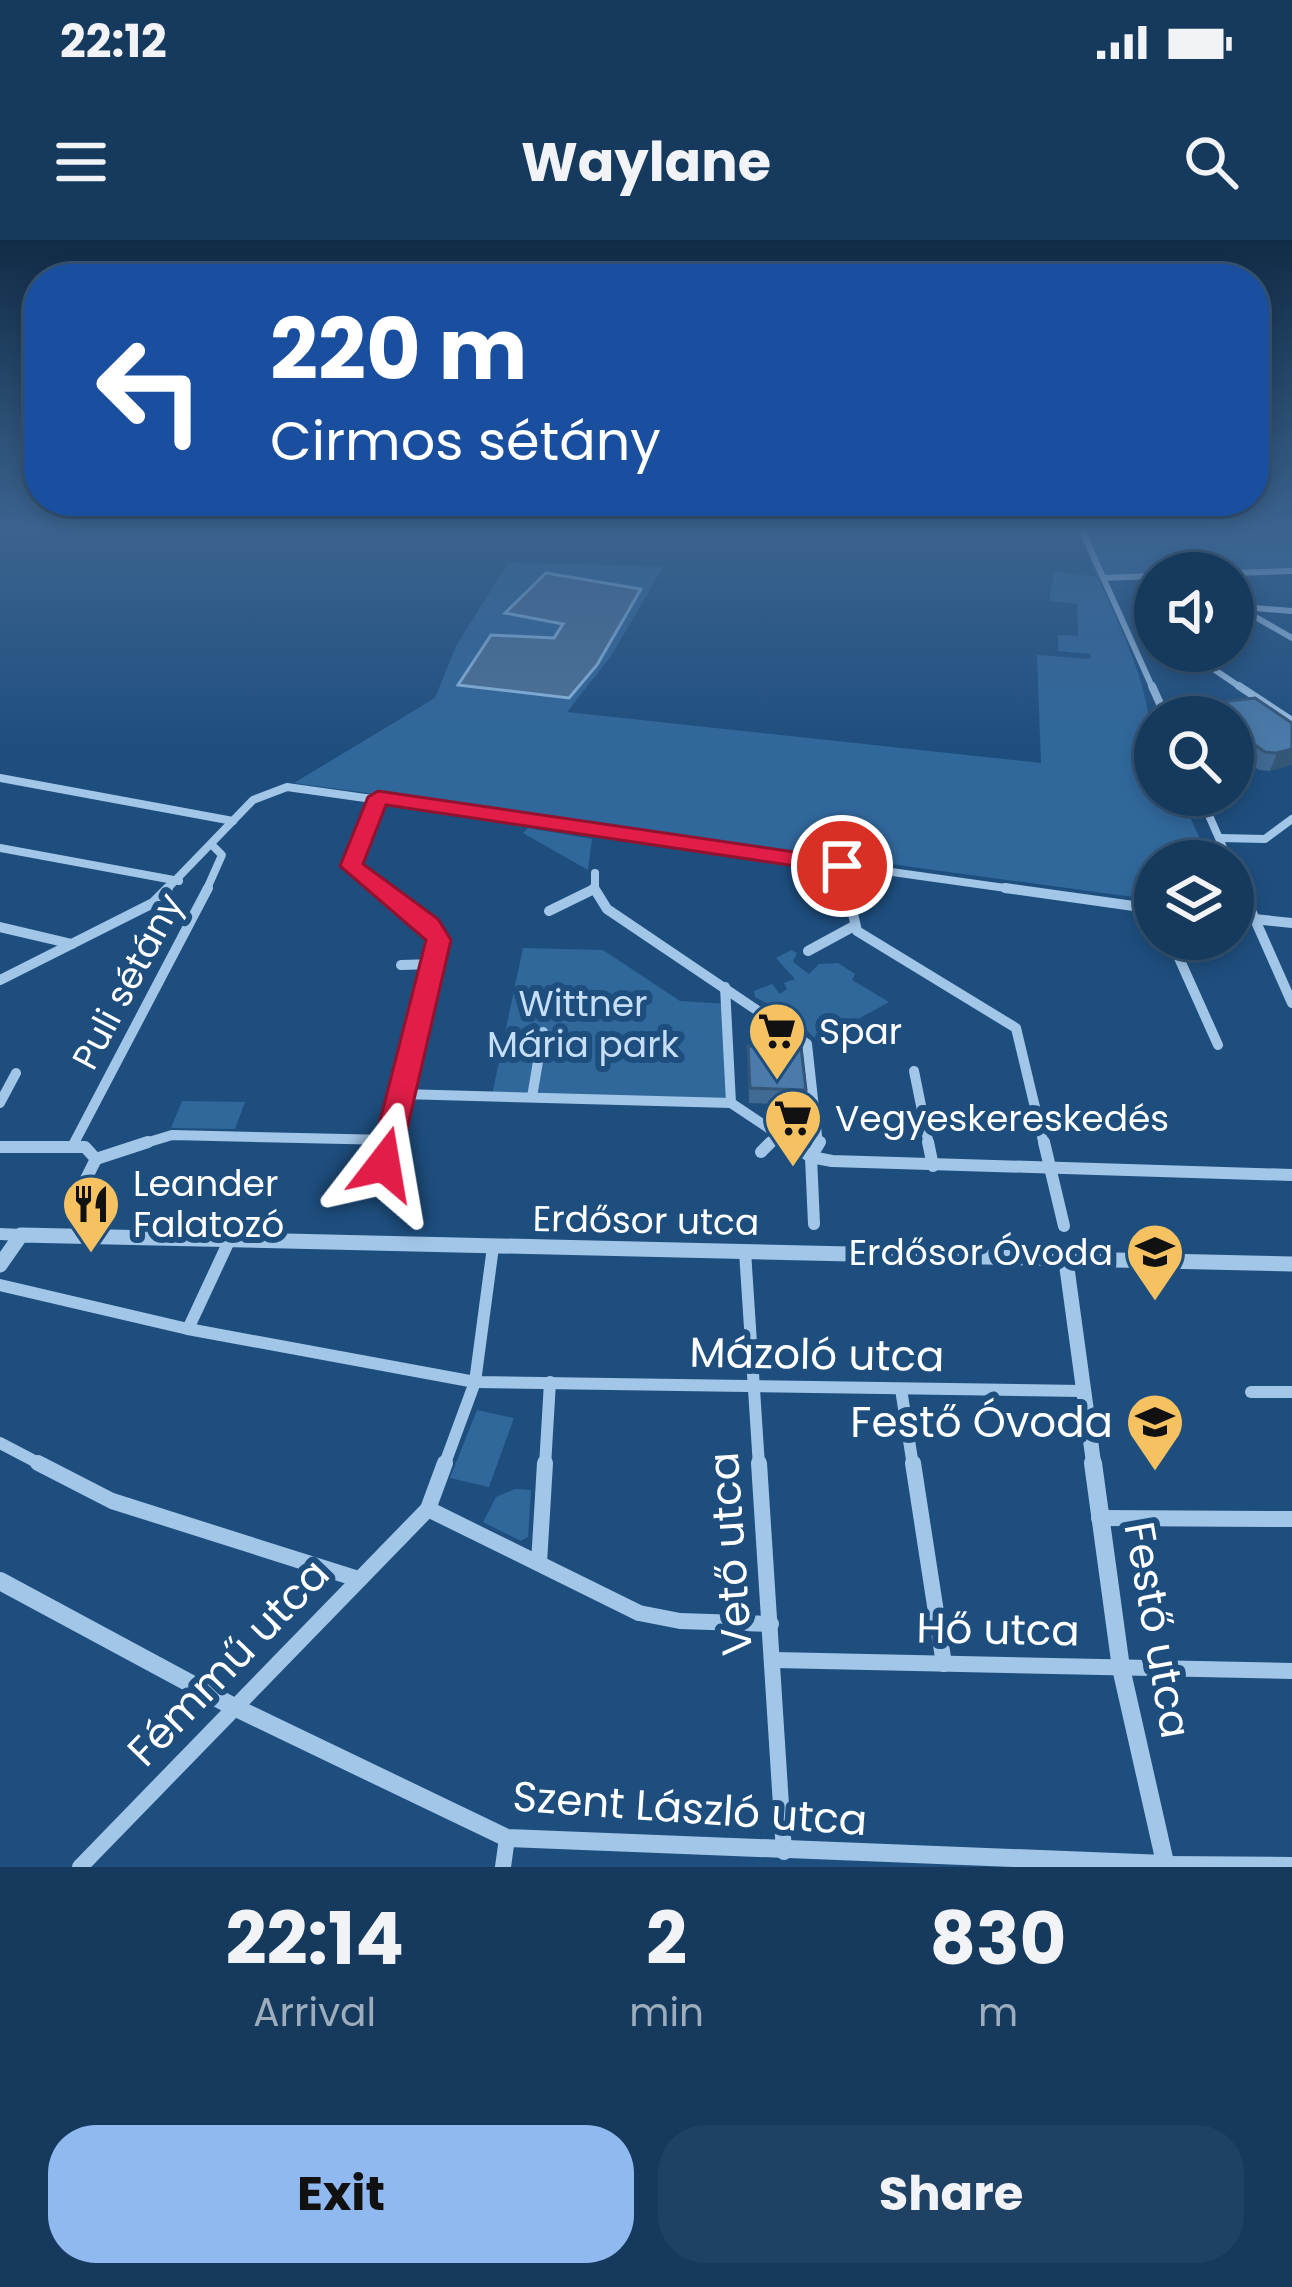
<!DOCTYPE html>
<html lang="en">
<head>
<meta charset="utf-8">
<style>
	body { margin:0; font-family:Poppins,sans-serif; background:#1f4164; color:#f1f3f6; height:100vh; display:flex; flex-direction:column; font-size:45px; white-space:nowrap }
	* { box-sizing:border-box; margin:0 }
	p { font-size:39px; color:#9eadbc }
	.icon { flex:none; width:66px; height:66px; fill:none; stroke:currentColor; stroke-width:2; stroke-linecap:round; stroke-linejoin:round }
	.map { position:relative; height:1627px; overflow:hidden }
	.side { display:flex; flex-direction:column; background:#163a5e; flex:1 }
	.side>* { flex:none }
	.banner { position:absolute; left:24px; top:24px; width:1245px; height:252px; border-radius:48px; box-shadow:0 6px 18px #0003,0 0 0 3px #355473; background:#1a4fa0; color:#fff; overflow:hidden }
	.buttons { position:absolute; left:1134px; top:312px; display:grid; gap:24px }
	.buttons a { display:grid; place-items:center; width:120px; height:120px; border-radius:50%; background:#163a5e; box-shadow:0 6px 18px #0003,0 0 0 3px #355473; font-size:60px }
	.pin { position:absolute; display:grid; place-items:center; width:102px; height:102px; color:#fff; margin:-51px; border:6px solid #fff; border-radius:50%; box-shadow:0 3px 12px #0007 }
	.me { position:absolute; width:132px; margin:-66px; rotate:14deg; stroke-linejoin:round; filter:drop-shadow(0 0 9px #0008) }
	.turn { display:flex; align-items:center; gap:42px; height:252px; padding:0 48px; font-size:54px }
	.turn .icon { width:156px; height:156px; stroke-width:2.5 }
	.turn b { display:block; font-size:84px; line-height:102px }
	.eta { display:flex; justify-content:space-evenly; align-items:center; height:204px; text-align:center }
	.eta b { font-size:72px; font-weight:700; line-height:84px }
	.button { display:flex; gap:24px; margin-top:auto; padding:24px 48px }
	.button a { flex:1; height:138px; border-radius:48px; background:#90b9f0; color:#111; font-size:48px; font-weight:700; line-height:138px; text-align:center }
	.button a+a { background:#1f4164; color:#f1f3f6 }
	.status { display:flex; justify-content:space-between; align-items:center; height:84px; padding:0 60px; background:#163a5e; direction:ltr }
	.status svg { height:33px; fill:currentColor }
	header { display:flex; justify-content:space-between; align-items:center; height:156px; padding:0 48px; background:#163a5e; font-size:54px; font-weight:700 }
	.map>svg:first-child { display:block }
	.green { fill:#31689c; fill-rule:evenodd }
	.water { fill:#507397; stroke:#95c1e9; stroke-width:3 }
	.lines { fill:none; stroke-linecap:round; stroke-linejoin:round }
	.minor-far4 { stroke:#a2c6e8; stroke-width:6 }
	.minor-far3 { stroke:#a2c6e8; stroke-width:8 }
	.minor-far2 { stroke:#a2c6e8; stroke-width:10 }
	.minor-far1 { stroke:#a2c6e8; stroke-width:12 }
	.minor { stroke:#a2c6e8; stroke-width:16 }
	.tertiary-far1 { stroke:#a2c6e8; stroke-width:15 }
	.tertiary { stroke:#a2c6e8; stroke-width:18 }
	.wall { fill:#406a92 }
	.shaded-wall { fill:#345677 }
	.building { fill:#4b7baa; stroke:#345677; stroke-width:3 }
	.route { fill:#e11d48; stroke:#92132f; stroke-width:3 }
	.labels { text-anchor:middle; stroke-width:12; stroke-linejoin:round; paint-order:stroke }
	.street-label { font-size:36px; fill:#fff; stroke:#1e4e7e }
	.park-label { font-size:36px; fill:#c6def6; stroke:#1e4e7e }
	.poi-label { font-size:36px; fill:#fff; stroke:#1e4e7e; text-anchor:start }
	.near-street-label { font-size:42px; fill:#fff; stroke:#1e4e7e }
	.near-poi-label { font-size:42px; fill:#fff; stroke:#1e4e7e; text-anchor:end }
</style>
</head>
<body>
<div class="status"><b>22:12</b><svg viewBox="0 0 49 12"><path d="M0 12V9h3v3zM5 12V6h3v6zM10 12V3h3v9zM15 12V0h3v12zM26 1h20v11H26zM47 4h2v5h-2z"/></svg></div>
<header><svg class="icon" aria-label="menu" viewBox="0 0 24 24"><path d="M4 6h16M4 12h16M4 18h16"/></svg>Waylane<svg class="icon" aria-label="search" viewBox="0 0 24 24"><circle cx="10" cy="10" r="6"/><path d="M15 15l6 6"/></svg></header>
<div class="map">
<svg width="1292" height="1627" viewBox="0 0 1292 1627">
	<rect width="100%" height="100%" fill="#1e4e7e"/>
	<!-- green -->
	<g class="green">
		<path d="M1077 286H1292V332L1098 338C1137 421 1155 462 1155 555H1180L1210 621H1155V660L294 543 435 458 456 406 508 323 664 326 611 416 567 472 1041 523 1037 415 1091 419 1090 414 1058 411V395L1078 396 1077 364 1049 361 1054 331 1097 337ZM546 334 640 349 597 425 554 399 565 385 506 373Z"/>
		<polygon points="528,588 592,599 588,630 523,593"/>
		<polygon points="523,708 603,710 680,761 728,764 731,863 492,855"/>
		<polygon points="791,710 797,713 793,722 809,734 819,724 838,723 855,734 852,740 889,762 818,801 791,776 755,757 754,751 772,744 780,754 787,749 784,743 795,739 776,718"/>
		<polygon points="182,861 245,862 235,889 171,888"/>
		<polygon points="477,1170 514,1178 489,1247 450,1238"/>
		<polygon points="515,1249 531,1250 528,1297 521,1301 483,1282 496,1257"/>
	</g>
	<!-- water -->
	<polygon class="water" points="546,333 641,349 597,425 569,458 458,445 491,395 554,398 563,384 505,373"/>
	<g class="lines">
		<!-- minor-far4 -->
		<g class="minor-far4">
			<polyline points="1080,286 1153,449"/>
			<polyline points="1233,333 1292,331"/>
			<polyline points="1103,338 1155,336"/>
			<polyline points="1155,360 1139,359 1146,396 1155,400"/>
			<polyline points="1238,367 1292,398"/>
			<polyline points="1242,367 1292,371"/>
			<polyline points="1187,411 1243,449"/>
		</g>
		<!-- minor-far3 -->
		<g class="minor-far3">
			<polyline points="1152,446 1166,477"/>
			<polyline points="1239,446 1292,481"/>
			<polyline points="0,538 233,581"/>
			<polyline points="1200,555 1229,621"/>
			<polyline points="378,558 351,625 385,651"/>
			<polyline points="1220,598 1265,599 1292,579"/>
			<polyline points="0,608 179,641"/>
			<polyline points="842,626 848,651"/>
			<polyline points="1233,630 1242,651"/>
			<polyline points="595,633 595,651"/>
			<polyline points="165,651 253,560 287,547 1027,651"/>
			<polyline points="206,651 222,615 212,605"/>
		</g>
		<!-- minor-far2 -->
		<g class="minor-far2">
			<polyline points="381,648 429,685 438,700 388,905"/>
			<polyline points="594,648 607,669 807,804 818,905"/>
			<polyline points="847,648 857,691 1016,788 1044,905"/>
			<polyline points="1005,648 1155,669"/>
			<polyline points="1241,648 1292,763"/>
			<polyline points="549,671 594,649"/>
			<polyline points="1254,679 1292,683"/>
			<polyline points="0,687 72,704"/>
			<polyline points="808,711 854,686"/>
			<polyline points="1179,718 1218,805"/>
			<polyline points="401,725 434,724"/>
			<polyline points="0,740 153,663 168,648"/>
			<polyline points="725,747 731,863 794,905"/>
			<polyline points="914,831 929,905"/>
			<polyline points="401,854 731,863"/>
			<polyline points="532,857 543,792"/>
			<polyline points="0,863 16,833"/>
			<polyline points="73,905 208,648"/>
			<polyline points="139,905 172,895 390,900"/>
			<polyline points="768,905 777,897"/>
		</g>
		<!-- minor-far1 -->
		<g class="minor-far1">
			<polyline points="789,902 811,917 832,921 1292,935"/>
			<polyline points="928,902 933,926"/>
			<polyline points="1044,902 1064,986"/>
			<polyline points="0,907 85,907 96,919"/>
			<polyline points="761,912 771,902"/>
			<polyline points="96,919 148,902"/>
			<polyline points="378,948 389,902"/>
			<polyline points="73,965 96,919"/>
			<polyline points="814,984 811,917 820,902"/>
			<polyline points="0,994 21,995"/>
			<polyline points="745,1011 759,1226"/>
			<polyline points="0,1045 188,1089 475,1142 1083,1151"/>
			<polyline points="188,1089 230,999"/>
			<polyline points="901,1149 913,1226"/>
			<polyline points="1251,1152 1292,1152"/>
			<polyline points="0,1203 44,1226"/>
			<polyline points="444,1226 475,1142 493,1007"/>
			<polyline points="545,1226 550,1142"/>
		</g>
		<!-- minor -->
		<g class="minor">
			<polyline points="38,1223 112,1261 358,1339"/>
			<polyline points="759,1223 784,1612"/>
			<polyline points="913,1223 944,1424"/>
			<polyline points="428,1269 639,1373 680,1381 771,1384"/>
			<polyline points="1099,1278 1292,1279"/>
			<polyline points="539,1323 545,1223"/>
			<polyline points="775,1420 1292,1431"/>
			<polyline points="1165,1624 1292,1625"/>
			<polyline points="80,1627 428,1269 445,1223"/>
			<polyline points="503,1627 507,1598"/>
		</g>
		<!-- tertiary-far1 -->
		<g class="tertiary-far1">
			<polyline points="1066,1021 1094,1226"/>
			<polyline points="0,1025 21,995 1292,1024"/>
		</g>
		<!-- tertiary -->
		<g class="tertiary">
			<polyline points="1093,1223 1121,1428 1166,1627"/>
			<polyline points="0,1341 234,1467 507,1598 1165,1624"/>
		</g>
	</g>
	<!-- wall -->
	<g class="wall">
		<polygon points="1196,465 1292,483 1270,531 1259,530 1233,512 1233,477 1192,477"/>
		<polygon points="748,806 806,850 804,865 749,863"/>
	</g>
	<!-- shaded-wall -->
	<polygon class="shaded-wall" points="1292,509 1292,525 1270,531 1277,513"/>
	<!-- building -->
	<g class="building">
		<polygon points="1255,458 1292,483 1292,509 1277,513 1265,512 1233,490 1233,477 1213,477 1196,465"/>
		<polygon points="748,806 801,807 806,850 750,848"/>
	</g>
	<!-- sky -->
	<linearGradient id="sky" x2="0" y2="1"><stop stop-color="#102b45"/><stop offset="0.56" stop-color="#3b638f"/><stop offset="1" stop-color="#3b638f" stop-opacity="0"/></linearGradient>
	<rect width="1292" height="514" fill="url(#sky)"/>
	<!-- route -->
	<polygon class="route" points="378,551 842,619 853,626 842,633 386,565 363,624 438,679 451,700 399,924 384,935 369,924 426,700 340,626 368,557"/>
	<!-- icons -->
	<defs>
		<g id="supermarket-pin" transform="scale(3)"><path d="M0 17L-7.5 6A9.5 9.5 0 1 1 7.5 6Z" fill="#f6c261" stroke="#1e4e7e"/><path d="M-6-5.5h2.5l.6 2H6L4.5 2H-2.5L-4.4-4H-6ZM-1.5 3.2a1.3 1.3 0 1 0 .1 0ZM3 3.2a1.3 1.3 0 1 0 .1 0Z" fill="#111"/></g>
		<g id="restaurant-pin" transform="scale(3)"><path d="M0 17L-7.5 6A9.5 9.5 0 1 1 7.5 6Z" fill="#f6c261" stroke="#1e4e7e"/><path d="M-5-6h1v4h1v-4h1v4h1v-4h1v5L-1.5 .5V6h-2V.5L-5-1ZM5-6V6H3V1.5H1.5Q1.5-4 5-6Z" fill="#111"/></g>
		<g id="school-pin" transform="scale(3)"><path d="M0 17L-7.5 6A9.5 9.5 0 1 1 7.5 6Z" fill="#f6c261" stroke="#1e4e7e"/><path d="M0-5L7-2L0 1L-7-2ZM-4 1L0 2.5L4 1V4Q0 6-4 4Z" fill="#111"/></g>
	</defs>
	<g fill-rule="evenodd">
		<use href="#supermarket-pin" x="777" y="791"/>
		<use href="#supermarket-pin" x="793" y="878"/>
		<use href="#restaurant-pin" x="91" y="964"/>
		<use href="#school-pin" x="1155" y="1012"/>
		<use href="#school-pin" x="1155" y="1182"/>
	</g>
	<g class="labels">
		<!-- street labels -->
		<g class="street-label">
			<text transform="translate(127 741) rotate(-62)" y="13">Puli sétány</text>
			<text transform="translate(646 980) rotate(1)" y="13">Erdősor utca</text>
		</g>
		<!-- park labels -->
		<g class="park-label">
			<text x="583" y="776">Wittner<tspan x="583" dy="41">Mária park</tspan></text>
		</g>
		<!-- poi labels -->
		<g class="poi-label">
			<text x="819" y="804">Spar</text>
			<text x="835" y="891">Vegyeskereskedés</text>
			<text x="133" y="956">Leander<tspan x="133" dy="41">Falatozó</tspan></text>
			<text x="1113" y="1025" text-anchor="end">Erdősor Óvoda</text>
		</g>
		<!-- near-street labels -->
		<g class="near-street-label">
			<text transform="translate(817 1114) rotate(1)" y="15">Mázoló utca</text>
			<text transform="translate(730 1314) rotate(-94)" y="15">Vető utca</text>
			<text transform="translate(998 1389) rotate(1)" y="15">Hő utca</text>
			<text transform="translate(1158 1390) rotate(80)" y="15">Festő utca</text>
			<text transform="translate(228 1422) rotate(-46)" y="15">Fémmű utca</text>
			<text transform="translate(690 1568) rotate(4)" y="15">Szent László utca</text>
		</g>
		<!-- near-poi labels -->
		<g class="near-poi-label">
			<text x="1113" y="1197">Festő Óvoda</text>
		</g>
	</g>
</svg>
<div class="buttons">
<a><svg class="icon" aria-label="sound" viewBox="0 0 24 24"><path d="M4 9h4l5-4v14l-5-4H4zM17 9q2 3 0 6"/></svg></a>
<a><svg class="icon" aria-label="search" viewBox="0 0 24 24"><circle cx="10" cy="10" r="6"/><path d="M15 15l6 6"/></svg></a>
<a><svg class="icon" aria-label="layers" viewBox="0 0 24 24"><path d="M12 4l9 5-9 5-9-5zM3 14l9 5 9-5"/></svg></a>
</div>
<div class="pin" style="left:842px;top:626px;background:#d93025"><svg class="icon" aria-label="arrive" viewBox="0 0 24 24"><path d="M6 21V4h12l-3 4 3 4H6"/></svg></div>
<svg class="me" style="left:384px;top:924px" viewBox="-20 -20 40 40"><path d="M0-17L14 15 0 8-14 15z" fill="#e11d48" stroke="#fff" stroke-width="4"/></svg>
<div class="banner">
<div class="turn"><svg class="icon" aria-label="left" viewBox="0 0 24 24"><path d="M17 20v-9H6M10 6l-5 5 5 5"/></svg><div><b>220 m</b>Cirmos sétány</div></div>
</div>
</div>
<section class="side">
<div class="eta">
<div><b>22:14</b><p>Arrival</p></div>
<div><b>2</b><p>min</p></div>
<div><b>830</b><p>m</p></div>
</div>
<div class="button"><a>Exit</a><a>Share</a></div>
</section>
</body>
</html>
